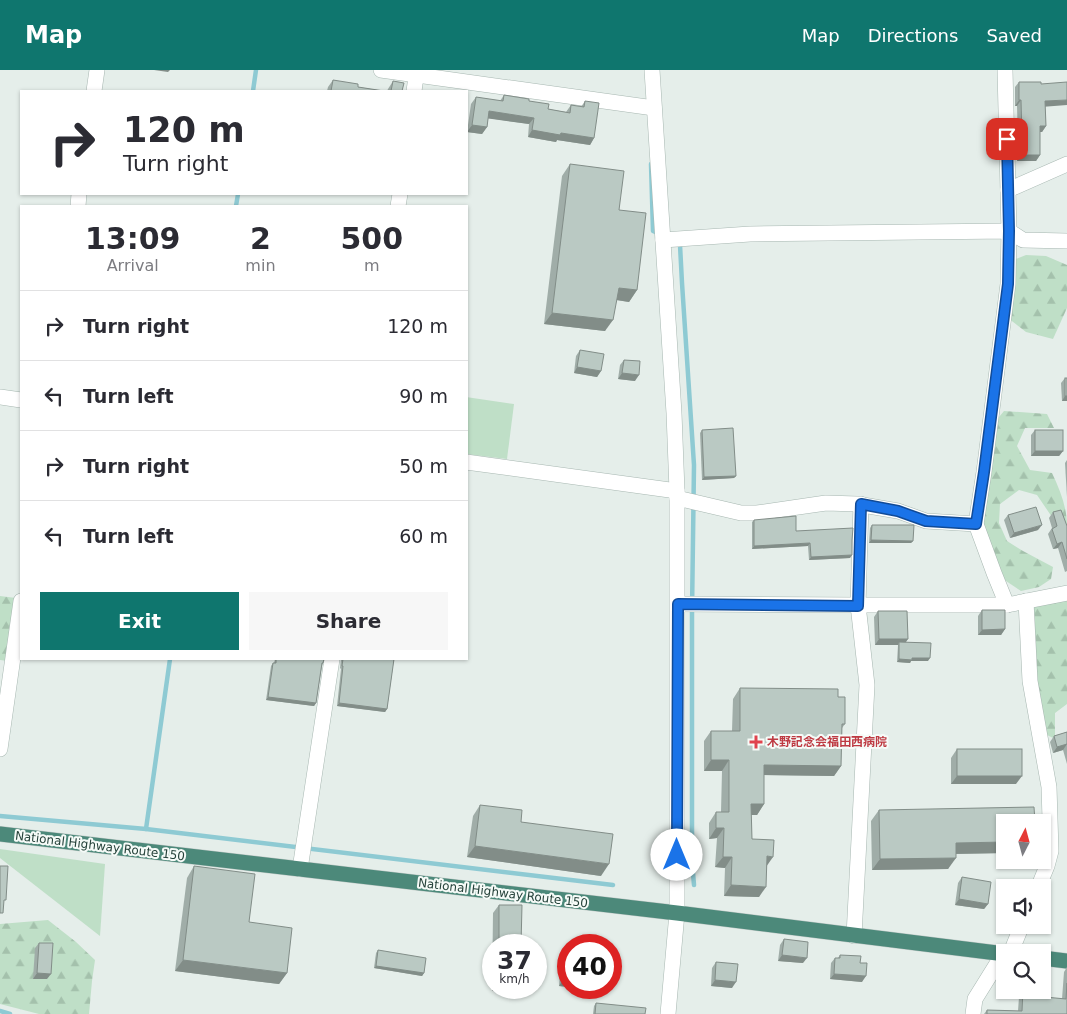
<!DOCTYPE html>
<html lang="en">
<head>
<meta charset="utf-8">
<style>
	body { margin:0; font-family:"DejaVu Sans","Noto Sans JP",sans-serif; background:#f7f7f7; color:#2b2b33; height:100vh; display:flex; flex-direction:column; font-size:19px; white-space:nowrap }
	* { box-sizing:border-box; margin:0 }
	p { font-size:16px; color:#7c7c81 }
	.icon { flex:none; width:28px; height:28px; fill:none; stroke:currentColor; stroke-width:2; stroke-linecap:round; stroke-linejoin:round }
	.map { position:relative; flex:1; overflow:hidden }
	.drawer { position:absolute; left:20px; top:135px; width:448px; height:455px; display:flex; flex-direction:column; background:#fff; border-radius:0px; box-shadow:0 1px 4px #0004 }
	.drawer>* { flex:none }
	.guide { position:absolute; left:20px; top:20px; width:448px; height:105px; border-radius:0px; box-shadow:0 1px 4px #0004; background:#fff; color:#2b2b33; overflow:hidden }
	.needle { width:32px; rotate:6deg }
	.controls { position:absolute; left:996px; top:744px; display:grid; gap:10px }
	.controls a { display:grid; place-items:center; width:55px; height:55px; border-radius:0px; background:#fff; box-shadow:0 1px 4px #0004; font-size:25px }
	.speed { position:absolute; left:482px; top:864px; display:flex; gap:10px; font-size:25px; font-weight:700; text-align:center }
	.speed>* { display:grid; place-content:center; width:65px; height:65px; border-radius:50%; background:#fff; box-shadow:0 1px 4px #0004; line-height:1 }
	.speed small { font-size:12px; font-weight:400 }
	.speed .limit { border:8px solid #d22; background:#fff; color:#111 }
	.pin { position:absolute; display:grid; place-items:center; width:42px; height:42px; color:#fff; margin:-21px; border-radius:10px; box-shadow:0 2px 8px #0006 }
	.me { position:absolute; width:55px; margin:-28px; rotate:0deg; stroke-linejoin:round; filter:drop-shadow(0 0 4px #0008) }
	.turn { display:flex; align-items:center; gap:18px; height:105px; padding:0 20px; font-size:22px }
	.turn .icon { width:65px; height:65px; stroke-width:2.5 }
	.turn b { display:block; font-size:35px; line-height:42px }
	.eta { display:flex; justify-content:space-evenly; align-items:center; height:85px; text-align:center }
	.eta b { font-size:30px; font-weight:700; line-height:35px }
	.action { display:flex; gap:10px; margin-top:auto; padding:10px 20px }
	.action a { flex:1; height:58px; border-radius:0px; background:#0f766e; color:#fff; font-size:20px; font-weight:700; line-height:58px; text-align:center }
	.action a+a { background:#f7f7f7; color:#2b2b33 }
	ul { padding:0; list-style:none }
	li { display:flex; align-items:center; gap:15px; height:70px; padding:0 20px; border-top:1px solid #e1e1e2 }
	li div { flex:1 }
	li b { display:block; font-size:19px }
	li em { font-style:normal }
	header { display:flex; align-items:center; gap:30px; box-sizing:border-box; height:70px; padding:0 25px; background:#0f766e; color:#fff }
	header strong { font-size:24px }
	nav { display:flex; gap:28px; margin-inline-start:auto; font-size:18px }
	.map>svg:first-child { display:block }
	.grass { fill:#bfdfc7 }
	.forest { fill:url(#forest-firs) }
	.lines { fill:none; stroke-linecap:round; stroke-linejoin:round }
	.stream { stroke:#8ecad3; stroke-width:4.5 }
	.minor-casing { stroke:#a7b7b1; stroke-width:16 }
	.tertiary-casing { stroke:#a7b7b1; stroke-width:16 }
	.trunk-casing { stroke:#c2cac8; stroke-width:16 }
	.minor { stroke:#fff; stroke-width:15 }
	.tertiary { stroke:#fff; stroke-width:15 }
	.trunk { stroke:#4c897a; stroke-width:15 }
	.wall { fill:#a0ada8 }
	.shaded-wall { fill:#828d88 }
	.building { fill:#bac9c3; stroke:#828d88 }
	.route-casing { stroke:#114b97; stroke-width:12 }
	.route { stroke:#1a73e8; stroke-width:9 }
	.health-dot { fill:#e0444e; stroke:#f6fbf8; stroke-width:2 }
	.labels { text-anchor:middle; stroke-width:4; stroke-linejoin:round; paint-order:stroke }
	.health-label { font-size:12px; font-weight:bold; fill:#be3a42; stroke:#f6fbf8; text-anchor:start }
	.street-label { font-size:12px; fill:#244139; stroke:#f6fbf8 }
</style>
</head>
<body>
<header>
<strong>Map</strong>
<nav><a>Map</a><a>Directions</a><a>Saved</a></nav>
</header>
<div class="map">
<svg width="1067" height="944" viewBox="0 0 1067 944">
	<defs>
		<pattern id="forest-firs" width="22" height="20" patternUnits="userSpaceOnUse" patternTransform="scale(1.25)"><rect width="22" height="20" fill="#bfdfc7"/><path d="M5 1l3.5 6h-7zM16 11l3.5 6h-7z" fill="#a4c1ac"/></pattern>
	</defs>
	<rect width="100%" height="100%" fill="#e5eeea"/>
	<!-- grass -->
	<g class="grass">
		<polygon points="466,327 514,334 507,389 466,384"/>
		<polygon points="0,779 105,794 100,866 0,788"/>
	</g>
	<!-- forest -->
	<g class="forest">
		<polygon points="1026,185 1046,186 1067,195 1067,238 1053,269 1026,262 1004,245 1008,192"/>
		<path d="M1004 341 1047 344 1054 358H1025L1017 376 1030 400 1052 403C1060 420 1067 437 1067 456L1054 450 1037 425 1019 420 1000 434 999 453 1007 471 1023 481 1053 497 1051 509 1039 517 1021 521 994 503 976 454 990 358Z"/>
		<polygon points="1067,523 1067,634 1055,643 1055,669 1039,661 1032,530"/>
		<polygon points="0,526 16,528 8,591 0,590"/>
		<polygon points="48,850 76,872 95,890 92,911 89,944 39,944 0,934 0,854"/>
	</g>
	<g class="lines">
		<!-- stream -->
		<g class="stream">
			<polyline points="253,21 256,0"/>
			<polyline points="651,94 653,161 660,164"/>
			<polyline points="236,136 238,124"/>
			<polyline points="678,174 680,175 682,213 694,395 692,542 692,791 694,815"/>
			<polyline points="0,746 146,759 613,815"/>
			<polyline points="146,759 170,589"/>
			<polyline points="0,941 10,944"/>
		</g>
		<!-- minor casing -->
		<g class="minor-casing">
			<g id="minor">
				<polyline points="381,0 654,38"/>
				<polyline points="94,21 97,0"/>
				<polyline points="414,21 417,0"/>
				<polyline points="1008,120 1067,94"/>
				<polyline points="78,136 79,124"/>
				<polyline points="398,136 400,124"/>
				<polyline points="663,170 750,164 1009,161 1023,170 1067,171"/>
				<polyline points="0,327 21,330"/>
				<polyline points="466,392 677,421"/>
				<polyline points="677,428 741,443 757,443 826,433 857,434 898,441 926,451 976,454 994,503 1007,535"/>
				<polyline points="976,454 984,402 1008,214 1009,161 1005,0"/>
				<polyline points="1026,531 1030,611 1049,717 1051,781 1047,796 1038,818"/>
				<polyline points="0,679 21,531"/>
				<polyline points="300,799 332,589"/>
				<polyline points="854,866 867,615 858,535 861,434"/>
				<polyline points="1011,882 1022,855"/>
				<polyline points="973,944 975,929 1003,884"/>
			</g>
		</g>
		<!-- tertiary casing -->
		<g class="tertiary-casing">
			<g id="tertiary">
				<polyline points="652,0 674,343 677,421 677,843 668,944"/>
				<polyline points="678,534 858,535 1007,535 1067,523"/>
			</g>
		</g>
		<!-- trunk casing -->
		<g class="trunk-casing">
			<g id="trunk">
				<polyline points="0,764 677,843 1005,884"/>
				<polyline points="1042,888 1067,891"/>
			</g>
		</g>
		<!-- minor -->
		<use href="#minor" class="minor"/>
		<!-- tertiary -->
		<use href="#tertiary" class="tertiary"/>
		<!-- trunk -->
		<use href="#trunk" class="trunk"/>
	</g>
	<!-- wall -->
	<g class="wall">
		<polygon points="333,10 358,17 384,21 327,21 328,17"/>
		<polygon points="393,11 402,21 387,21 388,19"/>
		<polygon points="1019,12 1045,37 1046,56 1042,62 1040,62 1040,85 1036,91 1017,91 1017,74 1018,72 1017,36 1015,36 1015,17"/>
		<polygon points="504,25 529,31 548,39 566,42 571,35 581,37 585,31 594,68 590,75 557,70 556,72 528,67 529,54 488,48 487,57 482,64 467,62 471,34 476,27 500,31"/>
		<polygon points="570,94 619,140 637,220 629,232 616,230 605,261 544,254 562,106"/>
		<polygon points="580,280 601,301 597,307 574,303 576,286"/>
		<polygon points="624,290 635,311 618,309 620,295"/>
		<polygon points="1065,308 1067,308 1067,331 1062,331 1061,313"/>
		<polygon points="702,360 736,406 734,408 702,410 700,363"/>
		<polygon points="1035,360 1063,381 1059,386 1031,386 1031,365"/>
		<polygon points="1067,390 1067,427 1065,393"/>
		<polygon points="1053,442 1067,456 1067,501 1065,502 1058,478 1053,479 1048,464 1052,458 1049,448"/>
		<polygon points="1008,445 1038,460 1010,468 1004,450"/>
		<polygon points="754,450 796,461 852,472 850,488 809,490 808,476 752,479 752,452"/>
		<polygon points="872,455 913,471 911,473 869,473 870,458"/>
		<polygon points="982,540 1005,559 1001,565 978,565 978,546"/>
		<polygon points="878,541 905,572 928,591 911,591 910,593 897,592 898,575 875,575 874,547"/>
		<polygon points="275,589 324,589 323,593 322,596 316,633 314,636 266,630 271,596 273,593 274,593"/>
		<polygon points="341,589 394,589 387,639 385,642 337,636 341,599 340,598"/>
		<polygon points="740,618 838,627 845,654 842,658 841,696 834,706 764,705 764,734 757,745 751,745 752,769 767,796 759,827 724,826 725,798 715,797 717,768 709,769 709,753 716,742 721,742 722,701 704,701 704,671 711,661 732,661 733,629"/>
		<polygon points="1067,662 1067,694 1063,680 1053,683 1050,672 1054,666"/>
		<polygon points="957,679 1016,714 951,714 951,688"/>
		<polygon points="480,735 521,752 601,806 467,787 473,746"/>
		<polygon points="879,740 1005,752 1005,783 956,784 948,799 872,800 871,751"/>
		<polygon points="194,796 249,852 287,903 279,914 175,901 187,808"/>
		<polygon points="962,807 988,834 984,839 955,835 958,813"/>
		<polygon points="499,835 521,875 494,875 494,918 525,918 522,922 492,921 493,843"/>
		<polygon points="784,869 803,893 778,891 780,875"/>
		<polygon points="39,873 47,909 33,909 35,878"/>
		<polygon points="378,880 424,903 422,906 374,898 376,883"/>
		<polygon points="840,885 860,893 862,912 830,909 831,893 835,888 838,888"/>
		<polygon points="565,889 569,889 569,917 559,916 561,894"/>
		<polygon points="716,892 732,918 711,916 712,898"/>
		<polygon points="1067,897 1067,944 984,944 987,940 1018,941 1019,927 996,922 998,910 1005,899 1005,920 1042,920 1045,927 1062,929 1064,902"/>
		<polygon points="596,933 645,944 593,944 594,936"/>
	</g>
	<!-- shaded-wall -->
	<g class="shaded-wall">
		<polygon points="154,0 170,0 168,2"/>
		<polygon points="1019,30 1021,30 1017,36 1015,36"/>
		<polygon points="1067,30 1067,35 1041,37 1045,31"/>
		<polygon points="489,41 534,48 529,54 485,48"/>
		<polygon points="472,55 487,57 482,64 467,62"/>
		<polygon points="1040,56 1046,56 1042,62 1036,62"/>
		<polygon points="532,60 561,63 594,68 590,75 557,70 556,72 528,67"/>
		<polygon points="1021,85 1040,85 1036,91 1017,91"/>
		<polygon points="619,218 637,220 629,232 611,229"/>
		<polygon points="552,243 613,250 605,261 544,254"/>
		<polygon points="577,297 601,301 597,307 574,303"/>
		<polygon points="622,303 639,305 635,311 618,309"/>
		<polygon points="1065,326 1067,326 1067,331 1062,331"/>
		<polygon points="1035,381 1063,381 1059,386 1031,386"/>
		<polygon points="736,406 734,408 702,410 704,407"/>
		<polygon points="1042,455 1038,460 1010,468 1014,463"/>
		<polygon points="871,470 913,471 911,473 869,473"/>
		<polygon points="1062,472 1058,478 1053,479 1057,474"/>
		<polygon points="810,473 808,476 752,479 754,476"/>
		<polygon points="852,485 850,488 809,490 811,487"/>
		<polygon points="1005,559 1001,565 978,565 982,560"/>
		<polygon points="879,569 908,569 904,575 899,572 898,575 875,575"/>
		<polygon points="912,588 930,588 928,591 911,591 910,593 897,592 899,589"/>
		<polygon points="268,627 316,633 314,636 266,630"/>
		<polygon points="339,633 387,639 385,642 337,636"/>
		<polygon points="1067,674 1063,680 1053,683 1057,677"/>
		<polygon points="711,690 729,690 722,701 704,701"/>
		<polygon points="764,695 841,696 834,706 757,705"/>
		<polygon points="957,706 1022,706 1016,714 951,714"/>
		<polygon points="751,734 764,734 757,745 744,745"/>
		<polygon points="716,758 724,758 717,768 709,769"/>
		<polygon points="1005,772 1005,783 948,784 956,773"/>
		<polygon points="475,776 609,794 601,806 467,787"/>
		<polygon points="767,786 773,787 766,797"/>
		<polygon points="723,787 732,787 725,798 715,797"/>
		<polygon points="956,788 948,799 872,800 880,789"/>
		<polygon points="731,815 766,817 759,827 724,826"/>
		<polygon points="959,829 988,834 984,839 955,835"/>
		<polygon points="782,885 807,888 803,893 778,891"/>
		<polygon points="183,890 287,903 279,914 175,901"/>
		<polygon points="376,896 424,903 422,906 374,898"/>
		<polygon points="37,903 51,904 47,909 33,909"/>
		<polygon points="834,904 866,906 862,912 830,909"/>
		<polygon points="563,910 569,911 569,917 559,916"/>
		<polygon points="715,910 736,912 732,918 711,916"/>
		<polygon points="1000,915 1005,916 1005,920 1023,920 1019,927 996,922"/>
		<polygon points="495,918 525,918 522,922 492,921"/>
		<polygon points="573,918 597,918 596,920"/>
	</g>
	<!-- building -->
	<g class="building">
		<polygon points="333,10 358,14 358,17 384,21 331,21"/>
		<polygon points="393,11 404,13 402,21 391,21"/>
		<polygon points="1019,12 1041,12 1041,14 1067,12 1067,30 1045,31 1046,56 1040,56 1040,85 1021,85 1021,68 1022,68 1021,30 1019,30"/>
		<polygon points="504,25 529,29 529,31 549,34 548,39 570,43 571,35 584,37 585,31 599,33 594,68 561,63 560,65 532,60 534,48 489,41 487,57 472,55 476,27 503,31"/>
		<polygon points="570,94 624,101 619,140 646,143 637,220 619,218 613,250 552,243"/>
		<polygon points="580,280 604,284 601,301 577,297"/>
		<polygon points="624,290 640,291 639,305 622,303"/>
		<rect x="1065" y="308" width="2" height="18"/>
		<polygon points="733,358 736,406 704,407 702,360"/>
		<rect x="1035" y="360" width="28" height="21"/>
		<polygon points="1036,437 1042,455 1014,463 1008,445"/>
		<polygon points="1061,440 1067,456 1067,489 1062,472 1057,474 1052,459 1057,456 1053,442"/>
		<polygon points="796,446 796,461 853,458 852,470 852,485 811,487 810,473 754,476 754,450"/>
		<polygon points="872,455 914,455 913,471 871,470"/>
		<polygon points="982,540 1005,540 1005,559 982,560"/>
		<polygon points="878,541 907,541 908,569 879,569"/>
		<polygon points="899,572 931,573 930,588 912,588 912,590 899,589"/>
		<polygon points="276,589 324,589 323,593 322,593 316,633 268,627 273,593 276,593"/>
		<polygon points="343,589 394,589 387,639 339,633 343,596 342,596"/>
		<polygon points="740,618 838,619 838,627 845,627 845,654 842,654 841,696 764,695 764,734 751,734 752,769 774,770 773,787 767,786 766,817 731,815 732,787 723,787 724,758 716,758 716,742 729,742 729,690 711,690 711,661 740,661"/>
		<polygon points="1067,662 1067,674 1057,677 1054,666"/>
		<rect x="957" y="679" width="65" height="27"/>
		<polygon points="480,735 522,740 521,752 613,764 609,794 475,776"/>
		<polygon points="1034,737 1035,752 1005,752 1005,772 956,773 956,788 880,789 879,740"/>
		<polygon points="0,796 8,796 6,830 4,830 3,843 0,843"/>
		<polygon points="194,796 255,804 249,852 292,858 287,903 183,890"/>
		<polygon points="962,807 991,812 988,834 959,829"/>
		<polygon points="499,835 522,835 521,875 499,875"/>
		<polygon points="784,869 808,872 807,888 782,885"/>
		<polygon points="39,873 53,873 51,904 37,903"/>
		<polygon points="378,880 426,888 424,903 376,896"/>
		<polygon points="840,885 861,886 860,893 867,893 866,906 834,904 835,888 840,888"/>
		<polygon points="565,889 569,889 569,911 563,910"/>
		<polygon points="716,892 738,894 736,912 715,910"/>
		<polygon points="1042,894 1047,894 1045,927 1066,929 1067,913 1067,944 987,944 987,940 1022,941 1023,920 1042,920"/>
		<polygon points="1005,899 1005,916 1000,915 1003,903"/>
		<polygon points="596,933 646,938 645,944 595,944"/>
	</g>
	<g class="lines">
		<!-- route casing -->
		<g class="route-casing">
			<polyline id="route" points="677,785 678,534 858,536 861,434 898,441 926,451 976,454 984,402 1008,214 1009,161 1007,69"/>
		</g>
		<!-- route -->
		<use href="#route" class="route"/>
	</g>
	<!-- markers -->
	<path class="health-dot" d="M753.5 664.5h5v5h5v5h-5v5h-5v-5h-5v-5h5z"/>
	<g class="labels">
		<!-- health labels -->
		<g class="health-label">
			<text x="767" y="676">木野記念会福田西病院</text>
		</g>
		<!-- street labels -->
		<g class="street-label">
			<text transform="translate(100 776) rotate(7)" y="4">National Highway Route 150</text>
			<text transform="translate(503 823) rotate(7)" y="4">National Highway Route 150</text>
		</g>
	</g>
</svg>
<div class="controls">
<a><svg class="needle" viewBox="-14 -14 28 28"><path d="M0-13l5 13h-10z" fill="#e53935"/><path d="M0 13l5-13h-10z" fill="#7c7c81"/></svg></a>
<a><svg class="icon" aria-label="sound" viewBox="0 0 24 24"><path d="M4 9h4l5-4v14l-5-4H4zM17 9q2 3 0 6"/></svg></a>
<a><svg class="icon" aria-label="search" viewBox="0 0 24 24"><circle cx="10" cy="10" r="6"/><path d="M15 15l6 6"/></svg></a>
</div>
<div class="speed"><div>37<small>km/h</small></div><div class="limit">40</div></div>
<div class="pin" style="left:1007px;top:69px;background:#d93025"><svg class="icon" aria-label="arrive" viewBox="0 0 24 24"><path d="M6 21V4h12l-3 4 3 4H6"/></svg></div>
<svg class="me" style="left:677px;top:785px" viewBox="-20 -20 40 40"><circle r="19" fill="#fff"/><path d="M0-13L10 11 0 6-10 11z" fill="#1a73e8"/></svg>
<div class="guide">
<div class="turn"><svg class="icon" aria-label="right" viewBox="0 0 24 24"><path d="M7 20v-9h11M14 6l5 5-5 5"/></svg><div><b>120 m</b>Turn right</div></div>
</div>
<section class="drawer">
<div class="eta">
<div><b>13:09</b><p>Arrival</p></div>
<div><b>2</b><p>min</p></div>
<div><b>500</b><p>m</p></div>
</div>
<ul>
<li><svg class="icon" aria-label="right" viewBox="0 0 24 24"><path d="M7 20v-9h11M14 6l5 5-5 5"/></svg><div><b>Turn right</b></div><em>120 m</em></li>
<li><svg class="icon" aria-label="left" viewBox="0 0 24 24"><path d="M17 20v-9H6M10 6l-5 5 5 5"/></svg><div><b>Turn left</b></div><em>90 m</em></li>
<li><svg class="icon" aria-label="right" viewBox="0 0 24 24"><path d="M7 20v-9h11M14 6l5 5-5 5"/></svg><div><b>Turn right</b></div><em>50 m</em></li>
<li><svg class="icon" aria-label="left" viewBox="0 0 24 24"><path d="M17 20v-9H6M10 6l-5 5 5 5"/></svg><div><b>Turn left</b></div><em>60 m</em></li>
</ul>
<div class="action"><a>Exit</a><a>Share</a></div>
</section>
</div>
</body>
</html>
